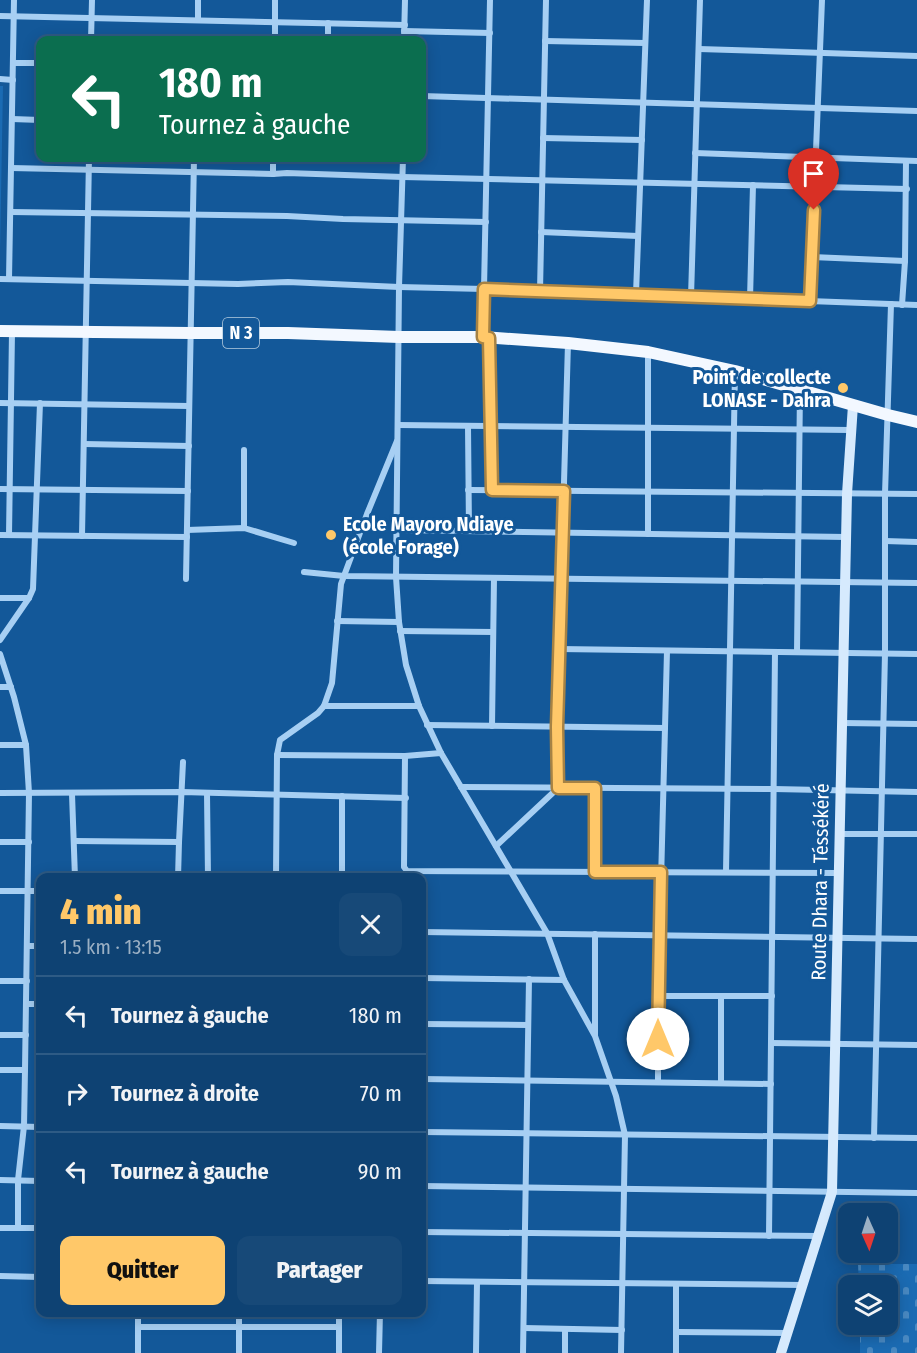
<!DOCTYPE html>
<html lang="fr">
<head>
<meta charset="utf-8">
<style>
	body { margin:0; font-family:"Fira Sans Condensed",sans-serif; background:#174978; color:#f1f3f6; height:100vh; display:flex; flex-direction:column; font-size:22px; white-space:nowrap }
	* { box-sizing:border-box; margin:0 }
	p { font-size:20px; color:#9bb0c4 }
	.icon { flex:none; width:33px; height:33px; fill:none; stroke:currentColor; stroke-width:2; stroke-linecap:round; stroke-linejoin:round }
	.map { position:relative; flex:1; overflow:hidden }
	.panel { position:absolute; left:36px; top:873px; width:390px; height:444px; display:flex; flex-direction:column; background:#0e4273; border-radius:12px; box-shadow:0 3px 15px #0003,0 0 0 2px #2e5b85 }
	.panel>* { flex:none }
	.guide { position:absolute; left:36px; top:36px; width:390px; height:126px; border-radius:12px; box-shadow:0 3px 15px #0003,0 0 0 2px #2e5b85; background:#0b6e4f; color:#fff; overflow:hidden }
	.needle { width:39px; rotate:177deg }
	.tools { position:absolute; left:838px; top:1203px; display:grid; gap:12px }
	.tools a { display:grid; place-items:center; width:60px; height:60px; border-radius:12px; background:#0e4273; box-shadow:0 3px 15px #0003,0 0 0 2px #2e5b85; font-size:30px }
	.pin { position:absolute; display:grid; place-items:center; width:51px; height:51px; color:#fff; margin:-62px -26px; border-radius:50% 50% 50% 0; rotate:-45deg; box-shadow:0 0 6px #0007 }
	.pin .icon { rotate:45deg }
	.me { position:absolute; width:66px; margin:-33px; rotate:0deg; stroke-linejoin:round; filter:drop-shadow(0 0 4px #0008) }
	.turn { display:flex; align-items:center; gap:21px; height:126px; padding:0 24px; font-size:27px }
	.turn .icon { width:78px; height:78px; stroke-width:2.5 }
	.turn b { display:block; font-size:42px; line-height:51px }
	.round { display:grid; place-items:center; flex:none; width:63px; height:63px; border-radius:12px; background:#174978 }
	.overview { display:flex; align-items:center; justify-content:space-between; height:102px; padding:0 24px }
	h1 { font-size:36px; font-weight:800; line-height:45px; color:#ffc869 }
	.cta { display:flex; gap:12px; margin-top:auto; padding:12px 24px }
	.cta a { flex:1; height:69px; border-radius:12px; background:#ffc869; color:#111; font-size:24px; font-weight:800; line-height:69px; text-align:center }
	.cta a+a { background:#174978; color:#f1f3f6 }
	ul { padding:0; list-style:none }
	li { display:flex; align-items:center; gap:18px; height:78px; padding:0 24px; border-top:2px solid #2e5b85 }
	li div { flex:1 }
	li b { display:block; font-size:22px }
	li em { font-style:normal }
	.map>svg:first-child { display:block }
	.cemetery { fill:url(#cemetery-stones) }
	.pitch { fill:#1b6bb3 }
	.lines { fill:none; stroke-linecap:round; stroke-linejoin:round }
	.street { stroke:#a7cff3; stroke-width:6 }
	.secondary { stroke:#d6eafd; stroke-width:10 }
	.primary { stroke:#f3f8ff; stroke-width:12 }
	.route-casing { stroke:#a68244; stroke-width:15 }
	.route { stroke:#ffc869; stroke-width:10 }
	.poi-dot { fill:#ffc869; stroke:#135899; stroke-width:2 }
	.labels { text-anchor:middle; stroke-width:6; stroke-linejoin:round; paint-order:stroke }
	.shield { fill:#135899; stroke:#b8cde0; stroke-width:1.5 }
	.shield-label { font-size:18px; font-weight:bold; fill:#fff }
	.poi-label { font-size:20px; font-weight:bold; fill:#fff; stroke:#135899; text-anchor:end }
	.street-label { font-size:20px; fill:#fff; stroke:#135899 }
</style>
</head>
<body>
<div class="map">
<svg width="917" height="1353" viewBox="0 0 917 1353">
	<defs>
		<pattern id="cemetery-stones" width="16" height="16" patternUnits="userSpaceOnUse" patternTransform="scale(1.5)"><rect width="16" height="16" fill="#1b6bb3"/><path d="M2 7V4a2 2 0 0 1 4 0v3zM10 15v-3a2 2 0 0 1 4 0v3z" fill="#4989c2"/></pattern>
	</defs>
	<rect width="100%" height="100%" fill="#135899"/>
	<!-- cemetery -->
	<polygon class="cemetery" points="858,1264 917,1264 917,1353 860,1353 860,1325 888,1324 888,1286 859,1285"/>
	<!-- pitch -->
	<polygon class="pitch" points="0,86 3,86 0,251"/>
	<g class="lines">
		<!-- street -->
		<g class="street">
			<polyline points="0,16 405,25"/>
			<polyline points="198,20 198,0"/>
			<polyline points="404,31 490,33"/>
			<polyline points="91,40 92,0"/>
			<polyline points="275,40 275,0"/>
			<polyline points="328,40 328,23"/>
			<polyline points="404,40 405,0"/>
			<polyline points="545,41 645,43"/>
			<polyline points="699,49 917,56"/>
			<polyline points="13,63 40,63"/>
			<polyline points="0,79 13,80"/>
			<polyline points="422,96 917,111"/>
			<polyline points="12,119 40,120"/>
			<polyline points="543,138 642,140"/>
			<polyline points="695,153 917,161"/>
			<polyline points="403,158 399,287 396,577 399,622 406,665 419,706 441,753 547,933 564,980 595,1036 616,1096 625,1135 621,1353"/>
			<polyline points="11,168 273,174 287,173 403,177 907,189"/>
			<polyline points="273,174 273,158"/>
			<polyline points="11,212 287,216 343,219 486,222"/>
			<polyline points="541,232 638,236"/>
			<polyline points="812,257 905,261"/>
			<polyline points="0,279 238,284 288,282 399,287 484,289 917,305"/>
			<polyline points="9,279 14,0"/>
			<polyline points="540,291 546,0"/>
			<polyline points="636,294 647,0"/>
			<polyline points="691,297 700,0"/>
			<polyline points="750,299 753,185"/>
			<polyline points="810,301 822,0"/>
			<polyline points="902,305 905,261 906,161"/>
			<polyline points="483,337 490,0"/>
			<polyline points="489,338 492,490"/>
			<polyline points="0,403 189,406"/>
			<polyline points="398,425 850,430"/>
			<polyline points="468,426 469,531"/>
			<polyline points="84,444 189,446"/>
			<polyline points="0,489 188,491"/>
			<polyline points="468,490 917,494"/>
			<polyline points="244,528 244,450"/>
			<polyline points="187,530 244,528 294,543"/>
			<polyline points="397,530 846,537"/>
			<polyline points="648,534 648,352"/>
			<polyline points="0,535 187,537"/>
			<polyline points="9,535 12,332"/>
			<polyline points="82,536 89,158"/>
			<polyline points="885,541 917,542"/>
			<polyline points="304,572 344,576 917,583"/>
			<polyline points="186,579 194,158"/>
			<polyline points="0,598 29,598"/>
			<polyline points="337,621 399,622"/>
			<polyline points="400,631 493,632"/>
			<polyline points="0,640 29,598 33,589 40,403"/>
			<polyline points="559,649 917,654"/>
			<polyline points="797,652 800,389"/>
			<polyline points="0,654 14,697 26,745 29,793 25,1070 24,1126 18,1180 18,1228"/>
			<polyline points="0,687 11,687"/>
			<polyline points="324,706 419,706"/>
			<polyline points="842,723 917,724"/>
			<polyline points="427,725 665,728"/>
			<polyline points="492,726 494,578"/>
			<polyline points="0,745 26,745"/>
			<polyline points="277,755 405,756 441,753"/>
			<polyline points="405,756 404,867 407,871 839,873"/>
			<polyline points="461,787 774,789 917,792"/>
			<polyline points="0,793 182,792 406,798"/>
			<polyline points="207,793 208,878"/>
			<polyline points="72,794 75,878"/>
			<polyline points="840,834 917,834"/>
			<polyline points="74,841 179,842"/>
			<polyline points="0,842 29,842"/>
			<polyline points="496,846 558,788 557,727 568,343"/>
			<polyline points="595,872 595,788"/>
			<polyline points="726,872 735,371"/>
			<polyline points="178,878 179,842 183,762"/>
			<polyline points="276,878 277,755 280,740 318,713 324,706 332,683 341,584 367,514 397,441"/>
			<polyline points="342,878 342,796"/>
			<polyline points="0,891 40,891"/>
			<polyline points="422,932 917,939"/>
			<polyline points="27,946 40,946"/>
			<polyline points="422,978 564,980"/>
			<polyline points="0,981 27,981"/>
			<polyline points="658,996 772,996"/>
			<polyline points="27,1004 40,1004"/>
			<polyline points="422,1024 528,1025"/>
			<polyline points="0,1035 26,1035"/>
			<polyline points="595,1035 595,934"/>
			<polyline points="771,1043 917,1045"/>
			<polyline points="0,1070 25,1070"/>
			<polyline points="422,1079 771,1084"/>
			<polyline points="658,1082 658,996 667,651"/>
			<polyline points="721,1083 721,996"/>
			<polyline points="0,1126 40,1127"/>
			<polyline points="422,1132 917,1138"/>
			<polyline points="874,1138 885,653 885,494 891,304"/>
			<polyline points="0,1180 40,1181"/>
			<polyline points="422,1186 917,1193"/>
			<polyline points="0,1228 40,1228"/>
			<polyline points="422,1232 818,1236"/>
			<polyline points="769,1236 775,652"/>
			<polyline points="0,1276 40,1277"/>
			<polyline points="422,1281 802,1285"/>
			<polyline points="676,1284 676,1353"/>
			<polyline points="138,1327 339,1327"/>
			<polyline points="524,1328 622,1330"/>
			<polyline points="676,1332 787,1333"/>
			<polyline points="138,1353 138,1312"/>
			<polyline points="239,1353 239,1312"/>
			<polyline points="339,1353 339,1312"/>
			<polyline points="379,1353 380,1312"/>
			<polyline points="476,1353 477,1282"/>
			<polyline points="523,1353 529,979"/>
			<polyline points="565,1353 565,1329"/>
		</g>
		<!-- secondary -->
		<polyline class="secondary" points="781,1353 832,1192 847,494 853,405"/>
		<!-- primary -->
		<polyline class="primary" points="0,331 190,333 288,333 399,337 483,337 568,343 648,352 735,371 888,415 917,422"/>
	</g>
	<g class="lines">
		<!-- route casing -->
		<g class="route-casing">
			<polyline id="route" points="658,1039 661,872 595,872 595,788 558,788 557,727 564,491 492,490 489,338 483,337 484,289 810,301 814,210"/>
		</g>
		<!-- route -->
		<use href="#route" class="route"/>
	</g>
	<!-- markers -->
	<g class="poi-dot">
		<circle cx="843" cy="388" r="6"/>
		<circle cx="331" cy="535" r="6"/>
	</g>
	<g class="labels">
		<!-- shield labels -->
		<rect class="shield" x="223" y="318" width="36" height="30" rx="4.5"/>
		<g class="shield-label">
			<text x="241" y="339">N 3</text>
		</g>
		<!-- poi labels -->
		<g class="poi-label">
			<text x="831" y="384">Point de collecte<tspan x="831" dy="23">LONASE - Dahra</tspan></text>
			<text x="343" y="531" text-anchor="start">Ecole Mayoro Ndiaye<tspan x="343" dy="23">(école Forage)</tspan></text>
		</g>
		<!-- street labels -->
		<g class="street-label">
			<text transform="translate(820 882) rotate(-89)" y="7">Route Dhara - Téssékéré</text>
		</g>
	</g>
</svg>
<div class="tools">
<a><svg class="needle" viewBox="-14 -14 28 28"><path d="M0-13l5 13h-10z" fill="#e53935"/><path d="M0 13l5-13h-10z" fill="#9bb0c4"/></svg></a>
<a><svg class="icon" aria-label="layers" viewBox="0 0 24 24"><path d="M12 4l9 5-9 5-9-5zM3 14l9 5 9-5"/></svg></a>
</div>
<div class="pin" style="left:814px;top:210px;background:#d93025"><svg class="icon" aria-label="arrive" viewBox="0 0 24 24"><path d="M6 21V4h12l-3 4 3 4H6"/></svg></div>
<svg class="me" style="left:658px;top:1039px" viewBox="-20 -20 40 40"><circle r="19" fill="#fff"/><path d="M0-13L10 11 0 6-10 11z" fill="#ffc869"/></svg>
<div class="guide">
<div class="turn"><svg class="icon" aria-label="left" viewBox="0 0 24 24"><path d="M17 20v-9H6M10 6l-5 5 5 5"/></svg><div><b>180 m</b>Tournez à gauche</div></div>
</div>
<section class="panel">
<div class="overview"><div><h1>4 min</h1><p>1.5 km · 13:15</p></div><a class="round"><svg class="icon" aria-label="close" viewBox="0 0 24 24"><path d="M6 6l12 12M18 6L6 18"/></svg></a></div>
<ul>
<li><svg class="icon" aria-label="left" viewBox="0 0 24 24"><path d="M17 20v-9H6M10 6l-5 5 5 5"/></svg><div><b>Tournez à gauche</b></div><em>180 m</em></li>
<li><svg class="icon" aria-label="right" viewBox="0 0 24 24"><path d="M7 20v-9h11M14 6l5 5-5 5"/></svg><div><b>Tournez à droite</b></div><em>70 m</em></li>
<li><svg class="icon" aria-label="left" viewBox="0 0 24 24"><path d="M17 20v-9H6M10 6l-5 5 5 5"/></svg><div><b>Tournez à gauche</b></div><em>90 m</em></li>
</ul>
<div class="cta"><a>Quitter</a><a>Partager</a></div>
</section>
</div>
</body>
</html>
